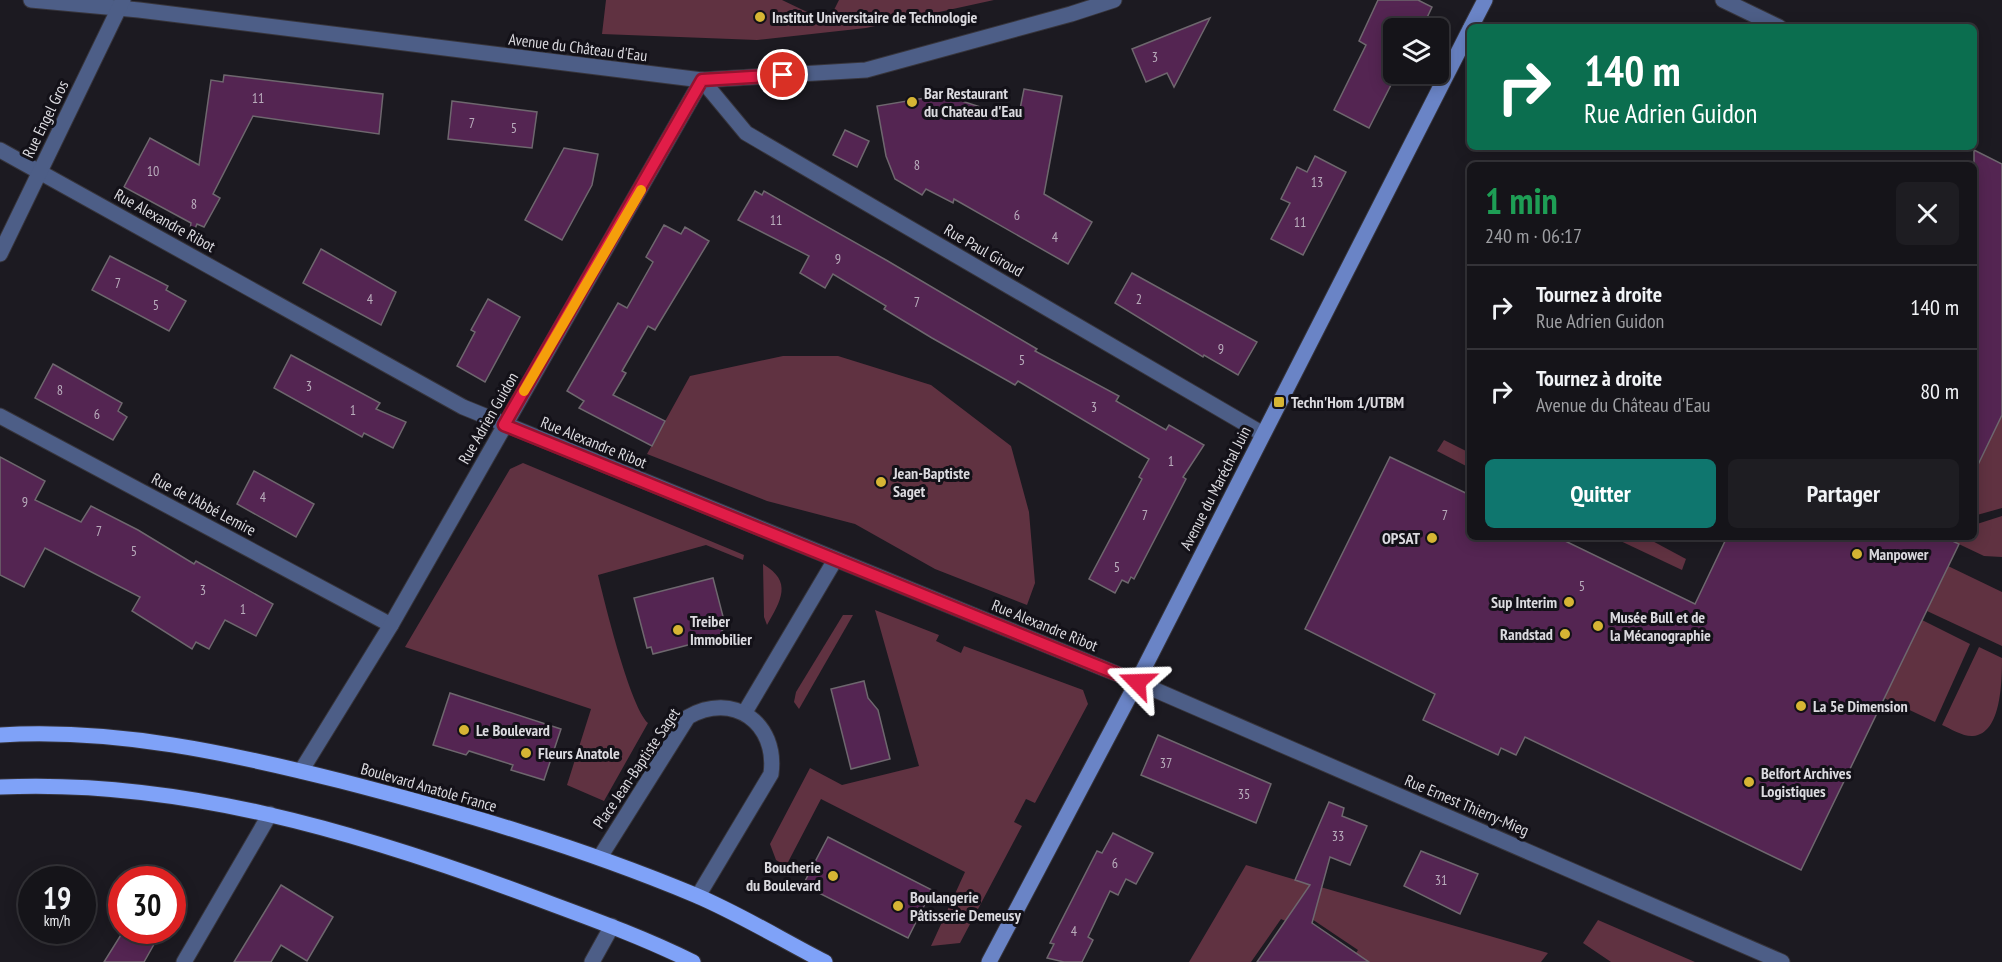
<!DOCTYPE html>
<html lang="fr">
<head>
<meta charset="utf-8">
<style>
	body { margin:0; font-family:"PT Sans Narrow",sans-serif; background:#1e1d22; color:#f1f3f6; height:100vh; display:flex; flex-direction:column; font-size:22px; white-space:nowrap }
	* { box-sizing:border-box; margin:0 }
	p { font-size:20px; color:#9d9ea2 }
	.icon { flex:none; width:33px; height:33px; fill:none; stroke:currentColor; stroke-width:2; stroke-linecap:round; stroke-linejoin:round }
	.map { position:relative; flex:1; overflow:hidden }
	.panel { position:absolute; left:1467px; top:162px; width:510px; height:378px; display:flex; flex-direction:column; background:#151419; border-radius:9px; box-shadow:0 3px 15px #0003,0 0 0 2px #343338 }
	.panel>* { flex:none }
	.guide { position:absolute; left:1467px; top:24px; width:510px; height:126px; border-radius:9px; box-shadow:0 3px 15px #0003,0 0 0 2px #343338; background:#0b6e4f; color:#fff; overflow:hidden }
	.fabs { position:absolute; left:1383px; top:18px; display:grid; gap:12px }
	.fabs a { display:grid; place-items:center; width:66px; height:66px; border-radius:9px; background:#151419; box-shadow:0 3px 15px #0003,0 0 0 2px #343338; font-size:30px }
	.speed { position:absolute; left:18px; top:866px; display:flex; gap:12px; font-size:30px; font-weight:700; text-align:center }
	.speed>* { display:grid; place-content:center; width:78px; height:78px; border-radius:50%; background:#151419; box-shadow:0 3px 15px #0003,0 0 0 2px #343338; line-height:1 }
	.speed small { font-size:15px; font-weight:400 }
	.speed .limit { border:9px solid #d22; background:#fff; color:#111 }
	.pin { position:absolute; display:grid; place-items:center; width:51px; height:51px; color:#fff; margin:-26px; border:3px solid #fff; border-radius:50%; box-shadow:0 2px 6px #0007 }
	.me { position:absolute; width:66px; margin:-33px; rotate:292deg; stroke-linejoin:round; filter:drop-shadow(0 0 4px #0008) }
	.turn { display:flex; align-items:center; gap:21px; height:126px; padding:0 18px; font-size:27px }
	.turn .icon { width:78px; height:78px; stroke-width:2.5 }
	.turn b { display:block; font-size:42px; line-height:51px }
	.round { display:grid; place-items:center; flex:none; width:63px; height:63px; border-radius:9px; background:#1e1d22 }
	.head { display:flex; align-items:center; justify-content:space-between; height:102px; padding:0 18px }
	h1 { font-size:36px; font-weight:700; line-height:45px; color:#1e9e55 }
	.primary-button { display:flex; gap:12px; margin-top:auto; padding:12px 18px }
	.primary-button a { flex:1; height:69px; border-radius:9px; background:#0f766e; color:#fff; font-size:24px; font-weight:700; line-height:69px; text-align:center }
	.primary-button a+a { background:#1e1d22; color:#f1f3f6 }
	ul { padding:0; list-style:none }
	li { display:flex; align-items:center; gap:18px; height:84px; padding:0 18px; border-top:2px solid #343338 }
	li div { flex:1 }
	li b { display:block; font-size:22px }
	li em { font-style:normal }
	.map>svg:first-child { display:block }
	.green { fill:#603241 }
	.building { fill:#542552; stroke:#6e676e; stroke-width:1.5 }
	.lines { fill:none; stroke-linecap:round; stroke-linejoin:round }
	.street-casing { stroke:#37353c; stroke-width:17 }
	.secondary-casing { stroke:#37353c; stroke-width:17 }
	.primary-casing { stroke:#37353c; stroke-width:17 }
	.street { stroke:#4d5e87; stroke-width:15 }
	.secondary { stroke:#6a84c6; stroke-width:15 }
	.primary { stroke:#7fa2f8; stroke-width:15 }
	.route-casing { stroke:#92132f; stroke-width:15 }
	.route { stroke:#e11d48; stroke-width:10 }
	.slow { stroke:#f59e0b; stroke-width:10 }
	.poi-dot { fill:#d6b534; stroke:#131118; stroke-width:2 }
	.labels { text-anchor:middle; stroke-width:6; stroke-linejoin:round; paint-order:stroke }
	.number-label { font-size:14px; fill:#b9adbc }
	.poi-label { font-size:16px; font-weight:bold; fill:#dbdadf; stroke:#131118; text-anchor:start }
	.street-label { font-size:16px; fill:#dbdadf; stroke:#131118 }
</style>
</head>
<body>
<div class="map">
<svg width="2002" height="962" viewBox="0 0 2002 962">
	<rect width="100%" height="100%" fill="#1c1a21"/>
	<!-- green -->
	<g class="green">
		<polygon points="606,0 782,0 828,22 839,0 994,0 866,28 757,40 602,34"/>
		<polygon points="783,356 838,356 931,385 1011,446 1029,512 1035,583 1027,605 935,569 855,524 767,501 647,454 690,376"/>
		<polygon points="2002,415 2002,508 1977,515 1974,514 1974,473"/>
		<polygon points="1444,440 1470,453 1470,468 1437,451"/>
		<path d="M523 463 744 555 743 560 706 545 598 575C605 604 630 706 648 723L604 801 567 785 591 709 405 647 510 469Z"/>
		<polygon points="2002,516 2002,557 1984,556 1944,537 1974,537 1974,523 1977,524"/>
		<polygon points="1612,537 1645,537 1686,559 1682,570"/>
		<path d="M763 564C793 582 781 600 767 625L764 617Z"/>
		<polygon points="1948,566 2002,592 2002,646 1927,611"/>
		<polygon points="875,610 939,635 936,641 961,653 964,646 1083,690 1088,704 1035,803 1026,799 1014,822 1022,826 960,943 931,946 965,872 821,799 786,866 776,860 770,844 810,768 842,785 919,766"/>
		<polygon points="843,615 853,615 799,709 794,702 796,692"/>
		<polygon points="1922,620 1970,644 1935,722 1884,698"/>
		<path d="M1979 647 2002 658C2002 679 2002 734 1973 736 1964 737 1951 729 1942 725Z"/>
		<polygon points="1246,865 1286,877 1548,953 1541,962 1350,962 1358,950 1300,911 1290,923 1281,919 1251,962 1189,962"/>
		<polygon points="1598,920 1695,962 1611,962 1583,943"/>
	</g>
	<!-- building -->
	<g class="building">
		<polygon points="1378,0 1418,0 1432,7 1422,28 1394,28 1394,79 1369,128 1334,110 1366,45 1359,41"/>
		<polygon points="1210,18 1174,87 1167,73 1146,82 1132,49"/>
		<polygon points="224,75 383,94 379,134 253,116 213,194 220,198 204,227 197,224 194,231 190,230 191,223 124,187 150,138 199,165 211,80 223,82"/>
		<polygon points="1024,89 1062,96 1044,194 1092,222 1068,264 954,199 953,203 926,189 922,195 895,179 886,156 877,106 943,95 1018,119"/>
		<polygon points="452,101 537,112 532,148 448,139"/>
		<polygon points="845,130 869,141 857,167 833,155"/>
		<polygon points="564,148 598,154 592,185 562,240 525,220"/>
		<polygon points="1974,150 2002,164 2002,415 1974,473"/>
		<polygon points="1315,156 1346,172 1303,255 1271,239 1290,203 1281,199 1297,167 1307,172"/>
		<polygon points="755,191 762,195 764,191 886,260 1037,349 1035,351 1119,396 1116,401 1166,430 1169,425 1204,445 1183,477 1186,479 1134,579 1131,577 1128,583 1122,580 1115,593 1089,579 1142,479 1139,477 1149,459 1018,381 1015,385 932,338 884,309 886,306 833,274 825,288 800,273 809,256 738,220"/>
		<polygon points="664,225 681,234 685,227 709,241 655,330 648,326 622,371 626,373 613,395 665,421 652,446 579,408 584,401 567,391 618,303 627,308 653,262 646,257"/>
		<polygon points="321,249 396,292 381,325 303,283"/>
		<polygon points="110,256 168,286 166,290 186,301 169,331 92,290"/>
		<polygon points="1132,273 1257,342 1238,375 1204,355 1203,357 1115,303"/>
		<polygon points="488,299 520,317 485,382 457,366 475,332 471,330"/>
		<polygon points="291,355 380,403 376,409 406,422 393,448 364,433 362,437 274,388"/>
		<polygon points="53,364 122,403 118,411 127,417 113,440 35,398"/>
		<polygon points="0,457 45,481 35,500 81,522 91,506 138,530 194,564 196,561 273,604 256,636 225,620 209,649 196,642 192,649 132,611 140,597 45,548 24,587 0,575"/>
		<polygon points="1390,457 1470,495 1470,537 1557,537 1695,604 1727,537 1944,537 1959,544 1801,870 1525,737 1516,755 1501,748 1498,755 1423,720 1435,694 1305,629"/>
		<polygon points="254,471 314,504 296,537 237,504"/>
		<polygon points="713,578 726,628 722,630 723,636 653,654 651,647 647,648 634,598"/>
		<polygon points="864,681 868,698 878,710 890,759 851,769 831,689"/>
		<polygon points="450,693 561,729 544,780 511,770 513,765 469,751 466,755 433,745"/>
		<polygon points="1158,735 1271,784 1256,823 1141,775"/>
		<polygon points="1329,802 1344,808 1342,816 1367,826 1350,865 1330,857 1312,923 1369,962 1257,962 1310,885 1295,880"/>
		<polygon points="1113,833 1153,853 1136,884 1126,879 1118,895 1110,891 1088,937 1093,940 1082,962 1064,962 1047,958 1054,944 1050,943 1097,851 1102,853"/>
		<polygon points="828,837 932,890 908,938 803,885"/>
		<polygon points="1421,851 1478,874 1460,914 1404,886"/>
		<polygon points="281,885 333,917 307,961 281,945 271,962 234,962"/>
		<polygon points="124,930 162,930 144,962 104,962"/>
	</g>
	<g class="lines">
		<!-- street casing -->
		<g class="street-casing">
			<g id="street">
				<polyline points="31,0 139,10 702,80 866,70 1071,14 1114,0"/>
				<polyline points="1723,0 1779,27"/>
				<polyline points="702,80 746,133 1263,434"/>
				<polyline points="0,150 463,407 1137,682 1782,962"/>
				<polyline points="0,254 123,0"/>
				<polyline points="0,416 391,625"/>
				<polyline points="745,712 835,560"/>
				<polyline points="301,771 391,625 702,80"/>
				<path d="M600 857 688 717C733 691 778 723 771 774L698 896"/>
				<polyline points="184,962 270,814"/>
				<polyline points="592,962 612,926"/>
			</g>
		</g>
		<!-- secondary casing -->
		<g class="secondary-casing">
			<g id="secondary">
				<polyline points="1471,27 1485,0"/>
				<polyline points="989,962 1137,682 1470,29"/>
			</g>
		</g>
		<!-- primary casing -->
		<g class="primary-casing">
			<g id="primary">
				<path d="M0 735C115 728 230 753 341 781 461 812 580 847 695 895 740 914 782 940 825 962"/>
				<path d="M0 787C180 779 358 832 525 894 581 915 639 935 693 962"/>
			</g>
		</g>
		<!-- street -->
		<use href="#street" class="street"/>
		<!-- secondary -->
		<use href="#secondary" class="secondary"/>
		<!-- primary -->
		<use href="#primary" class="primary"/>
	</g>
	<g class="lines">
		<!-- route casing -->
		<g class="route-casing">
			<polyline id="route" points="783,75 702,80 504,425 1137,682"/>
		</g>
		<!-- route -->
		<use href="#route" class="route"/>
		<!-- slow -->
		<polyline class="slow" points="524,391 641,190"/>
	</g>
	<!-- markers -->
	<g class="poi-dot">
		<circle cx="760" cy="17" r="6"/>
		<circle cx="912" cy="102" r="6"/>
		<rect x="1273" y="396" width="12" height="12" rx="3"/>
		<circle cx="881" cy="482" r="6"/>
		<circle cx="1432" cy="538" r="6"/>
		<circle cx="1857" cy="554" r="6"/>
		<circle cx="1569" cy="602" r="6"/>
		<circle cx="1598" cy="626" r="6"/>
		<circle cx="678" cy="630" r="6"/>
		<circle cx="1565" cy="634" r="6"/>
		<circle cx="1801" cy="706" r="6"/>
		<circle cx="464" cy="730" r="6"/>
		<circle cx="526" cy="753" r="6"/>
		<circle cx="1749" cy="782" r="6"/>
		<circle cx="833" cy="876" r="6"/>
		<circle cx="898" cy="906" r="6"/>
	</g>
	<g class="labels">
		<!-- number labels -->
		<g class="number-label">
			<text x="1155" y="62">3</text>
			<text x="258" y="103">11</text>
			<text x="472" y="128">7</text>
			<text x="514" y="133">5</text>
			<text x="917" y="170">8</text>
			<text x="153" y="176">10</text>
			<text x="1317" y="187">13</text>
			<text x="194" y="209">8</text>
			<text x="1017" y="220">6</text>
			<text x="776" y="225">11</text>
			<text x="1300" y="227">11</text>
			<text x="1055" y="242">4</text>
			<text x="838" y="264">9</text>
			<text x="118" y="288">7</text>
			<text x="370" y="304">4</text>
			<text x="1139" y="304">2</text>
			<text x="917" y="307">7</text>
			<text x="156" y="310">5</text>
			<text x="1221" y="354">9</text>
			<text x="1022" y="365">5</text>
			<text x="309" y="391">3</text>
			<text x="60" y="395">8</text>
			<text x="1094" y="412">3</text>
			<text x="353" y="415">1</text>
			<text x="97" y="419">6</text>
			<text x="1171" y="466">1</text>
			<text x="263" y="502">4</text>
			<text x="25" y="507">9</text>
			<text x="1145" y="520">7</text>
			<text x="1445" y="520">7</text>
			<text x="99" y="536">7</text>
			<text x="134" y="556">5</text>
			<text x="1117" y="572">5</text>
			<text x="1582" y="591">5</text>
			<text x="203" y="595">3</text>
			<text x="243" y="614">1</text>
			<text x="1166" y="768">37</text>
			<text x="1244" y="799">35</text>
			<text x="1338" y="841">33</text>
			<text x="1115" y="868">6</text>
			<text x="1441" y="885">31</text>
			<text x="1074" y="936">4</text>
		</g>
		<!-- poi labels -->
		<g class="poi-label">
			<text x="772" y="23">Institut Universitaire de Technologie</text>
			<text x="924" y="99">Bar Restaurant<tspan x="924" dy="18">du Chateau d'Eau</tspan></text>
			<text x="1291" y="408">Techn'Hom 1/UTBM</text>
			<text x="893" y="479">Jean-Baptiste<tspan x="893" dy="18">Saget</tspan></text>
			<text x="1420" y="544" text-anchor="end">OPSAT</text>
			<text x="1869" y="560">Manpower</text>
			<text x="1557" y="608" text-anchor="end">Sup Interim</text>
			<text x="1610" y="623">Musée Bull et de<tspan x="1610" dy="18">la Mécanographie</tspan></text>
			<text x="690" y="627">Treiber<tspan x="690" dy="18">Immobilier</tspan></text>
			<text x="1553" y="640" text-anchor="end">Randstad</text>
			<text x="1813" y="712">La 5e Dimension</text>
			<text x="476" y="736">Le Boulevard</text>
			<text x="538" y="759">Fleurs Anatole</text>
			<text x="1761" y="779">Belfort Archives<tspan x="1761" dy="18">Logistiques</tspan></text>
			<text x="821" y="873" text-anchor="end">Boucherie<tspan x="821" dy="18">du Boulevard</tspan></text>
			<text x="910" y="903">Boulangerie<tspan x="910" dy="18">Pâtisserie Demeusy</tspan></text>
		</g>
		<!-- street labels -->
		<g class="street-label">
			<text transform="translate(578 47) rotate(7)" y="6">Avenue du Château d'Eau</text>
			<text transform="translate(45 119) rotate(-64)" y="6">Rue Engel Gros</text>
			<text transform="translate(165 220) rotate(29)" y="6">Rue Alexandre Ribot</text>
			<text transform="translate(984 250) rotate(30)" y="6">Rue Paul Giroud</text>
			<text transform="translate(488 418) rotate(-60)" y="6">Rue Adrien Guidon</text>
			<text transform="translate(594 442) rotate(22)" y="6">Rue Alexandre Ribot</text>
			<text transform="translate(1215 488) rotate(-63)" y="6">Avenue du Maréchal Juin</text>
			<text transform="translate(204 504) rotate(28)" y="6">Rue de l'Abbé Lemire</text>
			<text transform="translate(1045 625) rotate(22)" y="6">Rue Alexandre Ribot</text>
			<text transform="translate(636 768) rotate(-56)" y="6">Place Jean-Baptiste Saget</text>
			<text transform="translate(429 787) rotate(16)" y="6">Boulevard Anatole France</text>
			<text transform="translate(1467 805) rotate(23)" y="6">Rue Ernest Thierry-Mieg</text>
		</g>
	</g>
</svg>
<div class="fabs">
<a><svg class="icon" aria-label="layers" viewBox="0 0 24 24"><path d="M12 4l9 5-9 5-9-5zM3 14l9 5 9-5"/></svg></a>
</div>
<div class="speed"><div>19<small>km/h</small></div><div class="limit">30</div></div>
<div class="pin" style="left:783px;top:75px;background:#d93025"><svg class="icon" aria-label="arrive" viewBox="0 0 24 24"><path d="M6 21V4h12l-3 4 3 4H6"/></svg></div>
<svg class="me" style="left:1137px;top:682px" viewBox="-20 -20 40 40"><path d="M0-17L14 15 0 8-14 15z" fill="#e11d48" stroke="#fff" stroke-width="4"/></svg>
<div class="guide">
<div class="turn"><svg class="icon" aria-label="right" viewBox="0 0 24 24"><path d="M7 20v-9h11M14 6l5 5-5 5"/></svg><div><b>140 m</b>Rue Adrien Guidon</div></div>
</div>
<section class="panel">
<div class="head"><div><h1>1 min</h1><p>240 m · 06:17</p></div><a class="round"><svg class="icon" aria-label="close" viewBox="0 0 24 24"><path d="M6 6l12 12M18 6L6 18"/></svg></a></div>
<ul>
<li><svg class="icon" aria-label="right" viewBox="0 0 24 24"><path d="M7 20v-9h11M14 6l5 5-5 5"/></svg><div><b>Tournez à droite</b><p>Rue Adrien Guidon</p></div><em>140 m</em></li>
<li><svg class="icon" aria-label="right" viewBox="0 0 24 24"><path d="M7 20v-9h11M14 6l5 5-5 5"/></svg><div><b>Tournez à droite</b><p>Avenue du Château d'Eau</p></div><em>80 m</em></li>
</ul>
<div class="primary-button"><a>Quitter</a><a>Partager</a></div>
</section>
</div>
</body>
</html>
